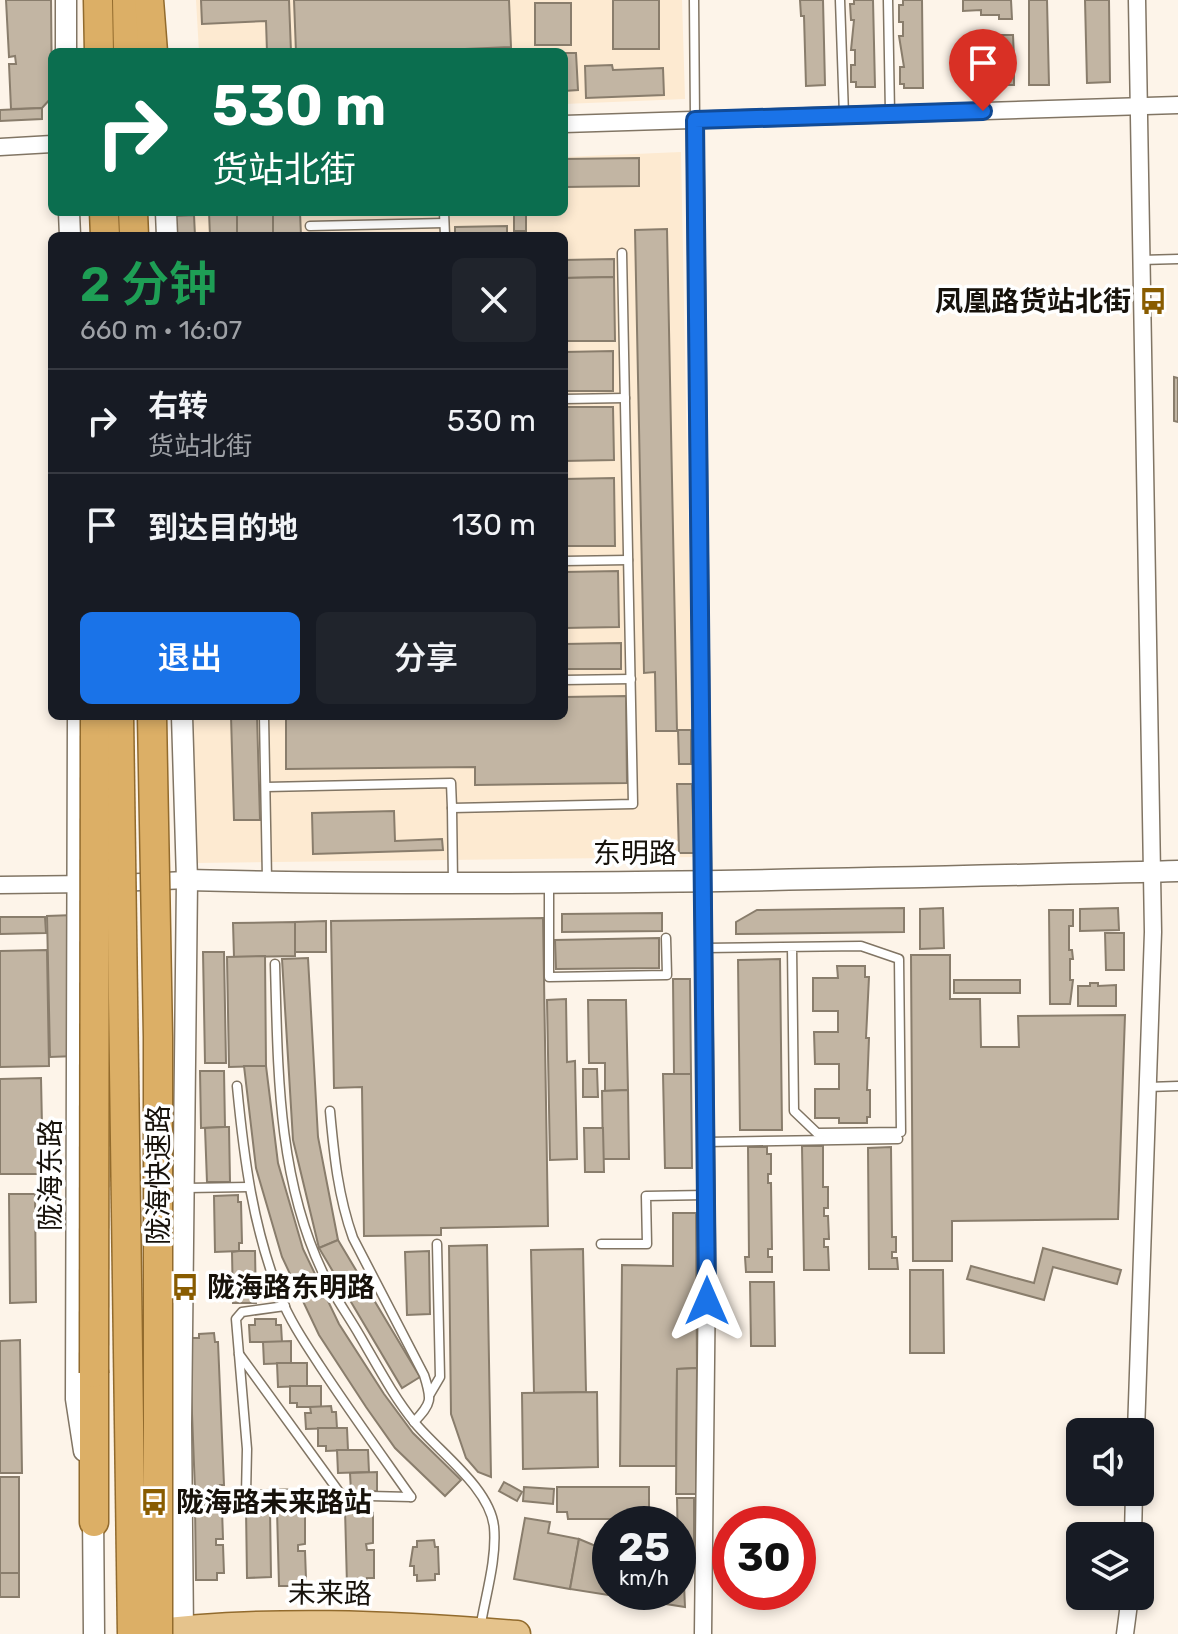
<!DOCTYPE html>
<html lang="zh">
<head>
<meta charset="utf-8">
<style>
	body { margin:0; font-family:Rubik,"Noto Sans SC",sans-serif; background:#20242c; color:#f1f3f6; height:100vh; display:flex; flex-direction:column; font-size:30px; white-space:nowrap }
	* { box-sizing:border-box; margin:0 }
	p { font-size:26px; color:#9ea1a6 }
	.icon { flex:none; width:44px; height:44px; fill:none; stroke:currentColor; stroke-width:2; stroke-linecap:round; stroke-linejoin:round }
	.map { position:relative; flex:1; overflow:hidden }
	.sheet { position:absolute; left:48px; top:232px; width:520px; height:488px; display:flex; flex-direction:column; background:#171b24; border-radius:12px; box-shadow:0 4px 12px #0003 }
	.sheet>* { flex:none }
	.top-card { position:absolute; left:48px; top:48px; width:520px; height:168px; border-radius:12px; box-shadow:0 4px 12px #0003; background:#0b6e4f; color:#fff; overflow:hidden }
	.fabs { position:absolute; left:1066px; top:1418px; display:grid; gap:16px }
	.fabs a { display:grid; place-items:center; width:88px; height:88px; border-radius:12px; background:#171b24; box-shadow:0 4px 12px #0003; font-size:40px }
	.speed { position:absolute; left:592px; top:1506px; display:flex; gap:16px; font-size:40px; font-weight:700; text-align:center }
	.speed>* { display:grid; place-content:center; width:104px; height:104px; border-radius:50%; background:#171b24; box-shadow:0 4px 12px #0003; line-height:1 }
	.speed small { font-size:20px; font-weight:400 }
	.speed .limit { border:12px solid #d22; background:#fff; color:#111 }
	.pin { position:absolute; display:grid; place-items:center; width:68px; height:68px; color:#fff; margin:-82px -34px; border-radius:50% 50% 50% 0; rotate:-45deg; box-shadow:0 0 8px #0007 }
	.pin .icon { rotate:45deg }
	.me { position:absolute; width:88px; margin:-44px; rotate:0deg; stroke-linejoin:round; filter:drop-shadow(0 0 6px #0008) }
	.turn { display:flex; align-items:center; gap:28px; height:168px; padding:0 32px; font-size:36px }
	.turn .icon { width:104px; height:104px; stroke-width:2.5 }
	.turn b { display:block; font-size:56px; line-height:68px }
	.round { display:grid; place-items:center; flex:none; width:84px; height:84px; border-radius:12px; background:#20242c }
	.headline { display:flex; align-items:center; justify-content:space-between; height:136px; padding:0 32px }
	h1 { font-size:48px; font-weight:600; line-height:60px; color:#1e9e55 }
	.button { display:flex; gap:16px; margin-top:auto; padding:16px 32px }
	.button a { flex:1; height:92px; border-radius:12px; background:#1a73e8; color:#fff; font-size:32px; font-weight:600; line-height:92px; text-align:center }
	.button a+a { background:#20242c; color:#f1f3f6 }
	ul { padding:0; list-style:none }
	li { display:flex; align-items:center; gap:24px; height:104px; padding:0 32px; border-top:2px solid #363941 }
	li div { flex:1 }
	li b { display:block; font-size:30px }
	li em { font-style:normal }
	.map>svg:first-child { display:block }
	.built { fill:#fdead1 }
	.building { fill:#c2b5a3; stroke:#897d6c; stroke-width:2 }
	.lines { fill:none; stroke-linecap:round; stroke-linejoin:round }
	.service-casing { stroke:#817564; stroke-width:11 }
	.minor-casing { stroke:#817564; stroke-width:19 }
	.tertiary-casing { stroke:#817564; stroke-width:23 }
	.primary-casing { stroke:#926b2d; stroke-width:29 }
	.trunk-casing { stroke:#926b2d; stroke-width:31 }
	.service { stroke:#fff; stroke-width:8 }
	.minor { stroke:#fff; stroke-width:16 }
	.tertiary { stroke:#fff; stroke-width:20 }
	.primary { stroke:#e5c38c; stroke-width:26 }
	.trunk { stroke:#dcaf66; stroke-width:28 }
	.trunk-bridge-casing { stroke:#926b2d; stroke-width:31; stroke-linecap:butt }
	.trunk-bridge { stroke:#dcaf66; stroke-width:28 }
	.route-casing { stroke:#114b97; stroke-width:20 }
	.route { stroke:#1a73e8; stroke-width:14 }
	.labels { text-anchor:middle; stroke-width:7; stroke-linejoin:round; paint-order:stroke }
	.poi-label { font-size:28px; font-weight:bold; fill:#17120b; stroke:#fff; text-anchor:start }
	.street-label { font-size:28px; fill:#17120b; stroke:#fff }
</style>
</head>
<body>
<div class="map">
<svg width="1178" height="1634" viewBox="0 0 1178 1634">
	<rect width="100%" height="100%" fill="#fdf4e9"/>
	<!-- built -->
	<g class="built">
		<polygon points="196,0 682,0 685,99 564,104 564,52 199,52"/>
		<polygon points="681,152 695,857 195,863 189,716 564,716 564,236 170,236 169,212 564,212 564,157"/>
	</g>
	<!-- building -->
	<g class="building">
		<polygon points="6,0 51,0 52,97 42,108 11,109 9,64 16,64 15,56 9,57"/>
		<polygon points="201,0 289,0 291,52 267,52 266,21 202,24"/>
		<polygon points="294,0 509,0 511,47 466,49 466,52 296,52"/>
		<rect x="613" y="0" width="46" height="49"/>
		<polygon points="800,0 823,0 825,85 806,86 804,16 801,16"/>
		<polygon points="854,0 873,0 875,87 856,87 856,82 851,82 851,65 855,65 855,50 851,50 854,20 851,20 850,4 854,4"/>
		<polygon points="903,0 922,0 923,88 904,88 904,84 900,84 900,67 904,67 899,36 903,36 903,22 899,22 899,5 903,5"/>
		<polygon points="963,0 1011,0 1012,19 999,19 999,15 981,15 981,10 963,11"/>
		<polygon points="1029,0 1047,0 1049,85 1029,85"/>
		<polygon points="1085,0 1109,0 1110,82 1087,83"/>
		<rect x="535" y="3" width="36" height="42"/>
		<polygon points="1000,35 1013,35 1014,58 1007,58 1007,63 1014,63 1014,85 1001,85 1001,80 984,81 984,76 965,76 965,46 983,45 983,41 1000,40"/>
		<polygon points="564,53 576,53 578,90 564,91"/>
		<polygon points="612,65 613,70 663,68 664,95 586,98 585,66"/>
		<polygon points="42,108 42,119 0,121 0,110"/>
		<polygon points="639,158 639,186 564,187 564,159"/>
		<polygon points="209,212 237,212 237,236 210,236"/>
		<rect x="237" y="212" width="36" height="24"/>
		<polygon points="273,212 300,212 301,236 273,236"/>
		<rect x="514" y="212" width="12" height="19"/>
		<polygon points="194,215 195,236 173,236 173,216"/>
		<polygon points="507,226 507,236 455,236 455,227"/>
		<polygon points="667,229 677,731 656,731 655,672 644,673 635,230"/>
		<polygon points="614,259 614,277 564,278 564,260"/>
		<polygon points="614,277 615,341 564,341 564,278"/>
		<polygon points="613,351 613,391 564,391 564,352"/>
		<polygon points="1174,377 1178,378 1178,422 1174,421"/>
		<polygon points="564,407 613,407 614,460 564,461"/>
		<polygon points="614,478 615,546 564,546 564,479"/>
		<polygon points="618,571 619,627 564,628 564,572"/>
		<polygon points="621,643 621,669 564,669 564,644"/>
		<polygon points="626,696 627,783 475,785 475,767 286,769 286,716 564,716 564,697"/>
		<polygon points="231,716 257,716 260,820 234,820"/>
		<polygon points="678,730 691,730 691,764 679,764"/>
		<polygon points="677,784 692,784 694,853 679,853"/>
		<polygon points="394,811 395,841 442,839 443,850 313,854 312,813"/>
		<polygon points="904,908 904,932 736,934 736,922 757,910"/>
		<polygon points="943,908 944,948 920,949 920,909"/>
		<polygon points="1118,908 1119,930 1080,931 1080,909"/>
		<polygon points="1049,910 1073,910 1073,926 1069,926 1069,950 1072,950 1073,959 1070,959 1070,980 1073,980 1070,1004 1050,1004"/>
		<polygon points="662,913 662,931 562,932 562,914"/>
		<polygon points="74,915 76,1056 50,1057 47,916"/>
		<polygon points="0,917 45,917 46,933 0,934"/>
		<polygon points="543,918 548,1226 441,1228 441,1235 364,1236 362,1087 334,1088 331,921"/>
		<polygon points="326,921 326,952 295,952 295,922"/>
		<polygon points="295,922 295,956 234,957 233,923"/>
		<polygon points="1105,933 1124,933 1124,970 1106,970"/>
		<polygon points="659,938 659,968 556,969 555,940"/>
		<polygon points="47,950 49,1066 0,1067 0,951"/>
		<polygon points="203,952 224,952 226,1063 205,1063"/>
		<polygon points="911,955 950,955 950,999 980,999 981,1047 1019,1047 1018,1016 1125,1015 1118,1219 952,1221 952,1261 913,1261"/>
		<polygon points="265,956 266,1066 229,1067 227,957"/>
		<polygon points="308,958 318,1137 338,1240 319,1248 293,1140 282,959"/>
		<polygon points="780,959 782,1130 740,1130 738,960"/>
		<polygon points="837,966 865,966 865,977 869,977 866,1038 869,1038 867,1090 870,1090 870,1117 867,1117 867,1123 839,1123 839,1118 815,1118 815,1089 839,1089 839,1064 815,1064 814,1032 838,1032 838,1011 813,1011 813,978 838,978"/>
		<polygon points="673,979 690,979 691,1074 674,1074"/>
		<rect x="954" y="980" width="66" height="13"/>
		<polygon points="1090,983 1098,983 1098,986 1116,985 1116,1006 1078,1006 1078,986 1090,986"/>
		<polygon points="566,999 567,1062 575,1061 577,1159 550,1160 547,1000"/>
		<polygon points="588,1000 626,1000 628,1090 605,1091 605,1063 589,1063"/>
		<polygon points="244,1066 266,1066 278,1163 303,1249 339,1324 384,1394 413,1433 461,1480 445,1496 395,1448 366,1407 319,1335 282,1257 256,1168"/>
		<polygon points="583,1069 597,1069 598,1097 583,1097"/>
		<polygon points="200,1071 224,1071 225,1127 201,1128"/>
		<polygon points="663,1074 691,1074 692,1168 665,1168"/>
		<polygon points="41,1078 43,1174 0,1174 0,1079"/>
		<polygon points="628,1090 629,1159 603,1159 602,1091"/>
		<polygon points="225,1127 229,1127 230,1182 207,1182 205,1128"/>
		<polygon points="584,1128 603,1128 604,1172 585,1172"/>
		<polygon points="802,1146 823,1146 823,1187 828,1187 828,1208 824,1208 824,1216 828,1216 829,1239 824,1239 824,1247 828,1247 829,1270 804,1270"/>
		<polygon points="748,1147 767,1147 767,1154 771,1154 771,1174 768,1174 768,1183 771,1183 772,1249 768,1249 768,1257 772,1257 772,1272 746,1272 745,1257 749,1257"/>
		<polygon points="891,1147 892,1237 896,1237 896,1252 892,1252 892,1258 897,1258 898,1269 869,1269 868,1148"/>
		<polygon points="9,1194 35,1194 36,1302 10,1303"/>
		<polygon points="238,1195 238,1202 241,1202 242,1243 239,1243 239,1251 215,1252 214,1196"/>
		<polygon points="673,1213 696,1213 697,1368 677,1369 676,1466 620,1466 622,1265 673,1266"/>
		<polygon points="338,1240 420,1377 402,1388 319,1248"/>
		<polygon points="487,1245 491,1477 478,1472 466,1458 451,1414 449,1246"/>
		<polygon points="1043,1248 1121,1270 1117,1284 1053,1267 1044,1300 967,1279 971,1266 1034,1283"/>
		<polygon points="583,1249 586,1392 534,1393 531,1250"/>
		<polygon points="239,1251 255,1251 256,1303 233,1303 232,1252"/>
		<polygon points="429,1251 430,1314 407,1315 405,1252"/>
		<polygon points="910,1270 943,1270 944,1353 910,1353"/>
		<polygon points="750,1282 774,1282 775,1346 751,1346"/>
		<polygon points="255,1319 276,1319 276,1325 281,1325 282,1342 250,1342 249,1325 255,1325"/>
		<polygon points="214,1333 215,1342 218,1342 224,1485 220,1485 221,1493 206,1493 206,1490 195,1490 189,1338 199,1338 199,1334"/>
		<polygon points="20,1340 22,1473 0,1473 0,1341"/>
		<polygon points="291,1341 291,1363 264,1364 263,1342"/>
		<polygon points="277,1363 307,1363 307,1386 278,1387"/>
		<polygon points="697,1368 696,1494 676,1494 677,1369"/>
		<polygon points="290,1386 321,1386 321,1407 297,1407 297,1403 290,1403"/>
		<polygon points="597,1392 598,1467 523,1469 522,1393"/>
		<polygon points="331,1406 332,1412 336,1412 337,1428 306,1429 305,1413 311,1413 310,1407"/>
		<polygon points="318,1428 347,1428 348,1450 326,1451 326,1446 318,1446"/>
		<polygon points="337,1450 368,1450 369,1472 338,1473"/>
		<polygon points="377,1472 377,1491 351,1492 350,1473"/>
		<rect x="0" y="1477" width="19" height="96"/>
		<polygon points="504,1482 522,1492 517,1501 499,1491"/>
		<polygon points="524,1487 554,1489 553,1504 523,1501"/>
		<polygon points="557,1487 649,1487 649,1519 568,1519 567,1512 557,1512"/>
		<polygon points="677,1498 694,1498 694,1548 678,1549"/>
		<polygon points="215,1504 215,1509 222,1509 223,1539 216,1539 216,1545 223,1545 224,1573 217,1573 217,1580 196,1580 195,1505"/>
		<polygon points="270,1508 271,1577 247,1578 246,1509"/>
		<polygon points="345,1509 366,1509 366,1514 373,1513 373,1543 366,1544 367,1550 374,1550 374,1578 367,1578 367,1585 347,1585"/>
		<polygon points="277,1510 298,1510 298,1515 305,1514 305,1544 298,1545 298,1551 305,1551 306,1579 299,1579 299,1586 279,1586"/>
		<polygon points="525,1518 550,1522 548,1533 579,1539 570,1589 514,1579"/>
		<polygon points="579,1539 610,1552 610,1592 678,1592 678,1581 684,1584 685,1607 570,1589"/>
		<polygon points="434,1540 435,1547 438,1547 439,1574 435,1574 435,1580 417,1581 417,1575 414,1575 414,1566 410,1566 413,1547 417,1547 417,1541"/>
		<rect x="0" y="1573" width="19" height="24"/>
	</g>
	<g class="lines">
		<!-- service casing -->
		<g class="service-casing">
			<g id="service">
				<polyline points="694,0 695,119"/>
				<polyline points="840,0 844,115"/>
				<polyline points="888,0 890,113"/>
				<polyline points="444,212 445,236"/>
				<polyline points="310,226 444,223"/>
				<polyline points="1141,260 1178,259"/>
				<polyline points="564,399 625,398"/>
				<polyline points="564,561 628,560"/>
				<polyline points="564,680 631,679"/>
				<polyline points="264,716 267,879"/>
				<polyline points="266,787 451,783 452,808 633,804 622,253"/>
				<polyline points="452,808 453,883"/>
				<polyline points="549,883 549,977 667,975 666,938"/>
				<polyline points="704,948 861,946 899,959 901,1132 817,1133 794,1111 792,947"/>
				<path d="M275 964C278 1068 277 1177 323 1273 333 1295 348 1315 360 1336 377 1365 393 1396 415 1423 439 1452 490 1488 494 1527 497 1560 485 1597 480 1629"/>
				<path d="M237 1086C244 1159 253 1228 280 1296 290 1321 305 1343 320 1366 349 1410 380 1453 411 1497"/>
				<polyline points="1148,1087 1178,1086"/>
				<path d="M330 1111C334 1155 338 1196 353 1238L424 1375C432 1400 432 1403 414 1422"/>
				<polyline points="706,1142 898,1139"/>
				<polyline points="186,1188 249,1187"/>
				<polyline points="601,1244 647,1244 646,1196 706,1195"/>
				<polyline points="239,1354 342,1496"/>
				<polyline points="430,1394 440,1377 437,1244"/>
				<polyline points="246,1495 247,1449 236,1319 242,1312 285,1306"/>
				<polyline points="184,1496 286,1494 411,1497"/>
			</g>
		</g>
		<!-- minor casing -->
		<g class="minor-casing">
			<g id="minor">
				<polyline points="695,120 707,1271 703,1634"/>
				<polyline points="564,124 1178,105"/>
				<polyline points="0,147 52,144"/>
				<polyline points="117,883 187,880"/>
				<polyline points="0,885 90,884"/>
				<polyline points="1136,1432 1153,932 1137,0"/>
				<polyline points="1133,1536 1134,1492"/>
				<polyline points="1125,1634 1130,1596"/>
			</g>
		</g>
		<!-- tertiary casing -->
		<g class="tertiary-casing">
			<g id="tertiary">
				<polyline points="66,0 66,52"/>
				<polyline points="69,212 70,236"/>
				<polyline points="166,212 167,236"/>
				<polyline points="78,716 76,1399 84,1451"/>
				<polyline points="182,716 187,880 181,1425 183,1634"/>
				<path d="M187 880C517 888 848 879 1178 871"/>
				<polyline points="93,1511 94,1634"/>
			</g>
		</g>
		<!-- primary casing -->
		<g class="primary-casing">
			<path id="primary" d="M142 1634C266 1618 393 1624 517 1634"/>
		</g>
		<!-- trunk casing -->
		<g class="trunk-casing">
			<g id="trunk">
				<polyline points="98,0 99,52"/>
				<polyline points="127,0 128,52"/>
				<polyline points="149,0 153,52"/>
				<polyline points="104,212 105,236"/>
				<polyline points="133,212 134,236"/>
				<polyline points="94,1373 94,1522"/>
			</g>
		</g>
		<!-- service -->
		<use href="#service" class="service"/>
		<!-- minor -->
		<use href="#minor" class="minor"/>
		<!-- tertiary -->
		<use href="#tertiary" class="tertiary"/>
		<!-- primary -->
		<use href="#primary" class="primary"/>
		<!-- trunk -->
		<use href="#trunk" class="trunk"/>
		<!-- trunk-bridge casing -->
		<g class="trunk-bridge-casing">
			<g id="trunk-bridge">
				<polyline points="119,716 132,1634"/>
				<polyline points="152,716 158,1037 158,1634"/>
				<polyline points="94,1373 95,716"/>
			</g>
		</g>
		<!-- trunk-bridge -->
		<use href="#trunk-bridge" class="trunk-bridge"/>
	</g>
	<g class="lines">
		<!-- route casing -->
		<g class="route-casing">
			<polyline id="route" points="707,1301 695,120 983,111"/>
		</g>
		<!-- route -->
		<use href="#route" class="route"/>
	</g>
	<!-- icons -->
	<defs>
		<g id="bus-bare" transform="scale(2.16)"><path d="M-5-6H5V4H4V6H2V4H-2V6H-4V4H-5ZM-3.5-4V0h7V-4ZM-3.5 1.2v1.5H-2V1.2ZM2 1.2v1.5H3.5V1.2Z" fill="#895c00" stroke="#fff" stroke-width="2.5" paint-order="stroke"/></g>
	</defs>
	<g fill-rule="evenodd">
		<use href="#bus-bare" x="1153" y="301"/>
		<use href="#bus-bare" x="185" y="1287"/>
		<use href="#bus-bare" x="154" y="1502"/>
	</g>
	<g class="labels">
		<!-- poi labels -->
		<g class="poi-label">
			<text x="1131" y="311" text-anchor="end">凤凰路货站北街</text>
			<text x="207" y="1297">陇海路东明路</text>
			<text x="176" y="1512">陇海路未来路站</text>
		</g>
		<!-- street labels -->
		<g class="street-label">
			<text x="635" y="863">东明路</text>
			<text transform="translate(50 1175) rotate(-90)" y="10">陇海东路</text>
			<text transform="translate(158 1175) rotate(-90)" y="10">陇海快速路</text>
			<text transform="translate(330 1593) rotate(1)" y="10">未来路</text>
		</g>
	</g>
</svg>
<div class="fabs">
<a><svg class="icon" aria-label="sound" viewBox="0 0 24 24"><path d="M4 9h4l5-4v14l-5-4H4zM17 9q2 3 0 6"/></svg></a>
<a><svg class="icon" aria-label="layers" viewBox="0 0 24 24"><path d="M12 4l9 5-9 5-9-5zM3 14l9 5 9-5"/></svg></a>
</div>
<div class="speed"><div>25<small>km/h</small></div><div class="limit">30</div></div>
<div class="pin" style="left:983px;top:111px;background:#d93025"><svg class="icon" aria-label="arrive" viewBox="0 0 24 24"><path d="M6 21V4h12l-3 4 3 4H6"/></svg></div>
<svg class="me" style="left:707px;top:1301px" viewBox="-20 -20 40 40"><path d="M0-17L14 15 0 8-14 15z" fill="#1a73e8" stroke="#fff" stroke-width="4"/></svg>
<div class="top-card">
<div class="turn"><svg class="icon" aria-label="right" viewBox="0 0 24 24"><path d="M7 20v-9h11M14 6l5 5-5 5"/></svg><div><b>530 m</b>货站北街</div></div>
</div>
<section class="sheet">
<div class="headline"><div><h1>2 分钟</h1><p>660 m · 16:07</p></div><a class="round"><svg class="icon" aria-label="close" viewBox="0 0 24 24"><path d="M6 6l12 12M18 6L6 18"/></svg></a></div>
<ul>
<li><svg class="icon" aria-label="right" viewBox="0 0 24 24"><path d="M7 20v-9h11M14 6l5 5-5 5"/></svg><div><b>右转</b><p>货站北街</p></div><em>530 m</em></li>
<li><svg class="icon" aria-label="arrive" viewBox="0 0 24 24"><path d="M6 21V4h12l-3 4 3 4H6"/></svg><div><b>到达目的地</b></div><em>130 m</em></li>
</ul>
<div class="button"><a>退出</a><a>分享</a></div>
</section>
</div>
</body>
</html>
